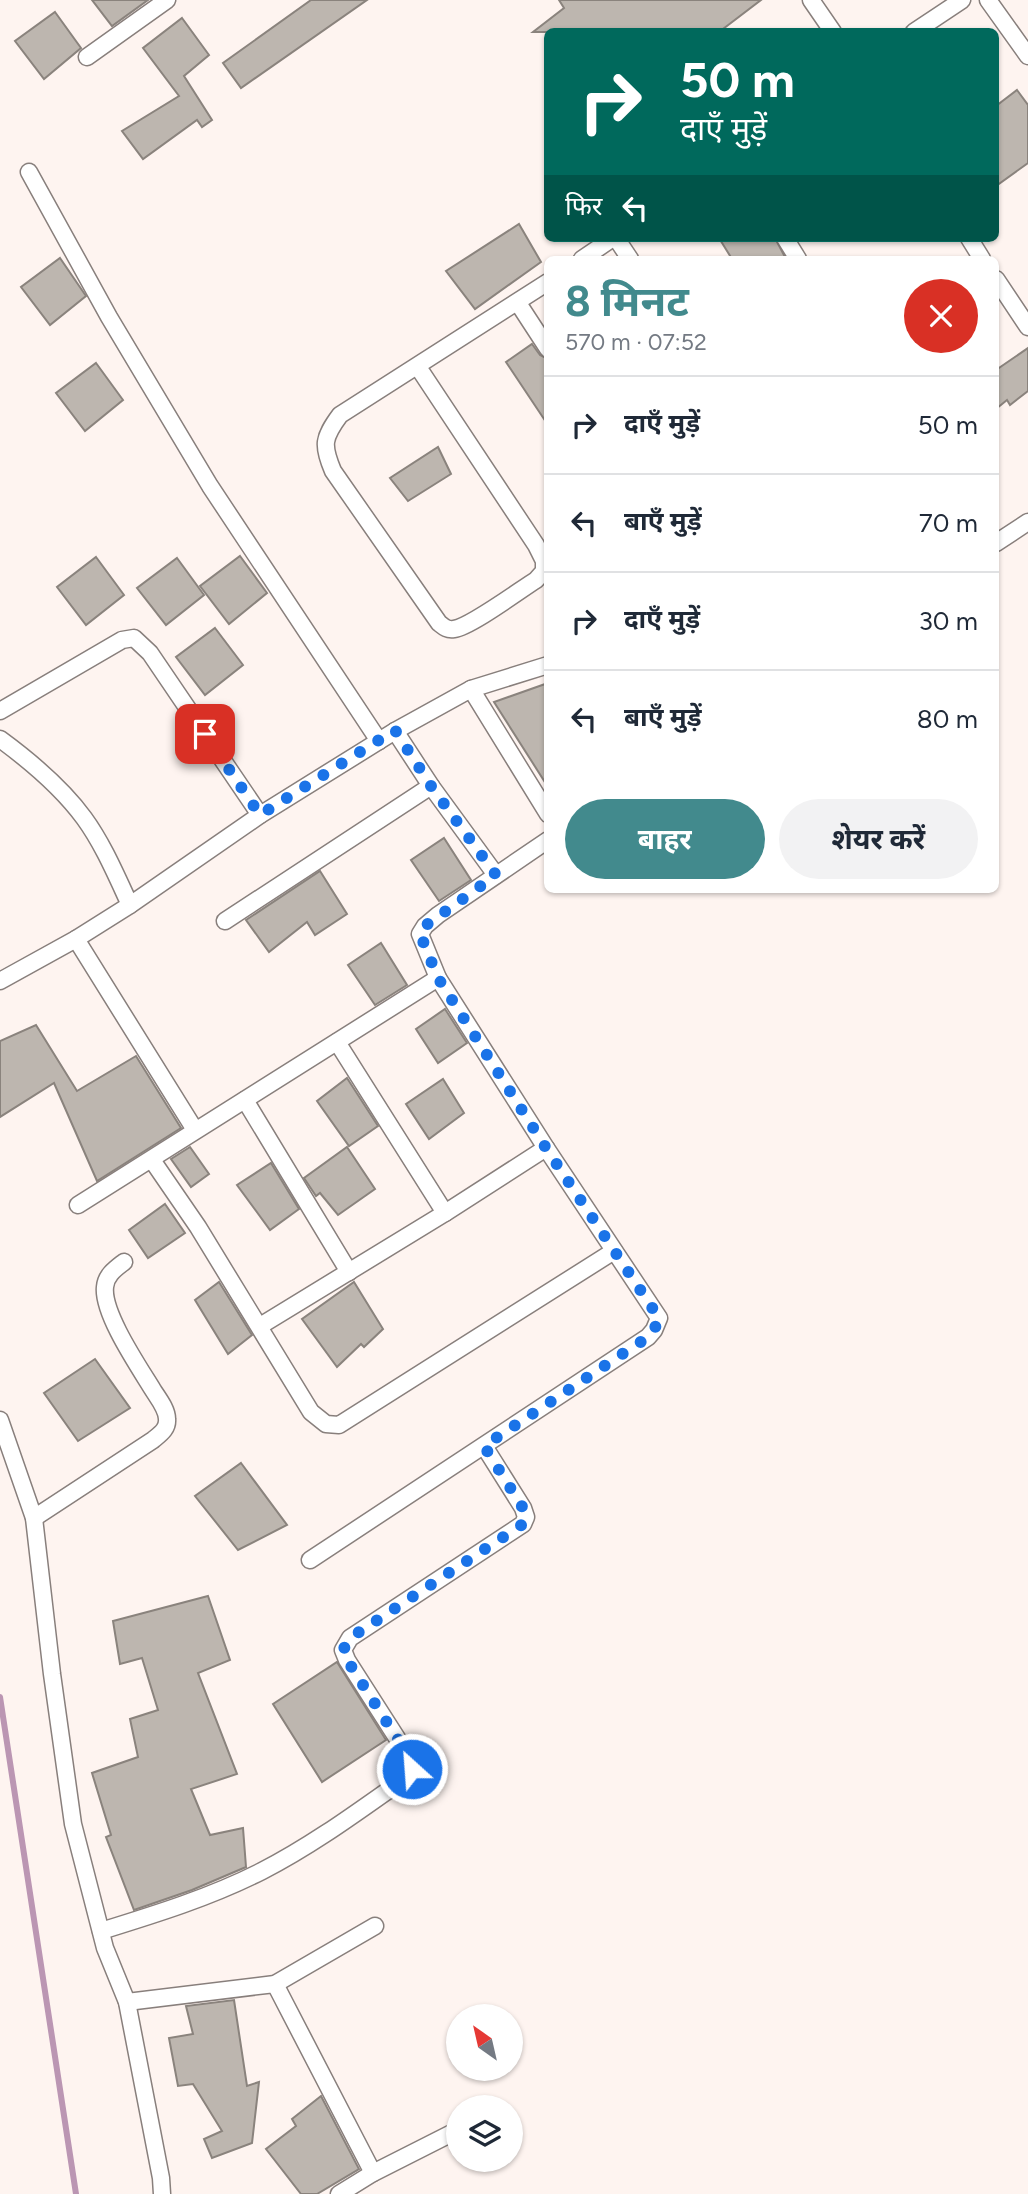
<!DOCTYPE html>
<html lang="hi">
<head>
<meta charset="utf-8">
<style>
	body { margin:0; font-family:Figtree,"Noto Sans Devanagari",sans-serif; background:#f2f2f3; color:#1f2937; height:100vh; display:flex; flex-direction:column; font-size:26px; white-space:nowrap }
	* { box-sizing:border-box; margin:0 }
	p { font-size:23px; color:#747a83 }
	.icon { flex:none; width:38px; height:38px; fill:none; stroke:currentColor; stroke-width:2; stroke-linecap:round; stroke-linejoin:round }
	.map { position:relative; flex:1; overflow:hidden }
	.sheet { position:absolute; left:544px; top:256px; width:455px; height:637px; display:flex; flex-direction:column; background:#fff; border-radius:10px; box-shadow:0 2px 5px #0004 }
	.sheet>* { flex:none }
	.guide { position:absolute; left:544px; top:28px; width:455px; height:214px; border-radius:10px; box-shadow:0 2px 5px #0004; background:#00695c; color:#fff; overflow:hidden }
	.needle { width:46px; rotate:326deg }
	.tools { position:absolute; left:446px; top:2004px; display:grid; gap:14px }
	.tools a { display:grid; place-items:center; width:77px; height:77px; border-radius:50%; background:#fff; box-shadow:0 2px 5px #0004; font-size:35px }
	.pin { position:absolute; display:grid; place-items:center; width:60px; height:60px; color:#fff; margin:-30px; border-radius:14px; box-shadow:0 4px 10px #0006 }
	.me { position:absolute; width:77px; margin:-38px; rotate:334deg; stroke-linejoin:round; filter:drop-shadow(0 0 5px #0008) }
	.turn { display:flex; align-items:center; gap:24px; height:147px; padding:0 21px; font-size:32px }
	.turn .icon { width:91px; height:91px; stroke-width:2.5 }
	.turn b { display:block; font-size:49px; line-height:60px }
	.then { display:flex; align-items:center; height:66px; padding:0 21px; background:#0003; gap:14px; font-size:26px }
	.round { display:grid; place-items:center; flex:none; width:74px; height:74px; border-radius:37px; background:#f2f2f3 }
	.headline { display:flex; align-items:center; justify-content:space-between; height:119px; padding:0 21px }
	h1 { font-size:42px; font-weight:700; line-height:52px; color:#428a8d }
	.button { display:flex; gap:14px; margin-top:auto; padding:14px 21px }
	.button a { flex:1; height:80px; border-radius:42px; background:#428a8d; color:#fff; font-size:28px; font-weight:700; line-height:80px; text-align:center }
	.button a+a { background:#f2f2f3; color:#1f2937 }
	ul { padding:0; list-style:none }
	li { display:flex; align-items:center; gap:21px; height:98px; padding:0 21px; border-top:2px solid #e0e1e3 }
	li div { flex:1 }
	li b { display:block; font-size:26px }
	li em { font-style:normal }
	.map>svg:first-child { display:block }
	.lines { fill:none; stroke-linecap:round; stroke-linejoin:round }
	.stream { stroke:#bb96b3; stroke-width:6 }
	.building { fill:#bdb6af; stroke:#8a837d; stroke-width:2 }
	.minor-casing { stroke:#887f7c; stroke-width:19 }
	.minor { stroke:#fff; stroke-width:16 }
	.route { stroke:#1a73e8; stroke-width:12; stroke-dasharray:0 21.6 }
</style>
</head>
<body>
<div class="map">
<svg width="1028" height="2194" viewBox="0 0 1028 2194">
	<rect width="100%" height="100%" fill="#fef4f0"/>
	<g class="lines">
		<!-- stream -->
		<polyline class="stream" points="0,1697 76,2194"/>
	</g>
	<!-- building -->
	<g class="building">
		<polygon points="92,0 148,0 112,26"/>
		<polygon points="311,0 367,0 241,88 223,63"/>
		<polygon points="559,0 761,0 719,32 533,32 564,8"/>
		<polygon points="55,12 81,48 44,79 15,41"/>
		<polygon points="182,18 209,55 184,76 212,120 202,127 197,120 143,159 122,131 179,96 143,48"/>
		<polygon points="1017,90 1028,105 1028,163 996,186 996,106"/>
		<polygon points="519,224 541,262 475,309 446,271"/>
		<polygon points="719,238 775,238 786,259 732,259"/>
		<polygon points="60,258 86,296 50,325 21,287"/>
		<polygon points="532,344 540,355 548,359 548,425 506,362"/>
		<polygon points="1028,348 1028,391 1010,405 1007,400 996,409 996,370"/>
		<polygon points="96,363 123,400 85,431 56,393"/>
		<polygon points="438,447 451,474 408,501 390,478"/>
		<polygon points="240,556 267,593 229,624 200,586"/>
		<polygon points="96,557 124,595 86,625 57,587"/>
		<polygon points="177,558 204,595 166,625 137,588"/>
		<polygon points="215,628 243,665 205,695 176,657"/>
		<polygon points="548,683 548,787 494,702"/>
		<polygon points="444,838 471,880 439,901 411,860"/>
		<polygon points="320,871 347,914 315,935 307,922 269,952 246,920"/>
		<polygon points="381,943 407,985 375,1005 348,965"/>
		<polygon points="445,1009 467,1043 438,1063 416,1029"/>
		<polygon points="36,1025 77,1091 136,1056 181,1128 97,1181 54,1083 0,1117 0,1041"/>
		<polygon points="347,1078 378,1126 349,1146 317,1101"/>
		<polygon points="443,1079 464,1113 429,1139 406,1104"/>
		<polygon points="190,1147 209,1174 191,1187 171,1159"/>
		<polygon points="347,1147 375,1189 338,1215 320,1193 316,1196 304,1178"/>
		<polygon points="271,1163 299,1209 270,1230 237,1185"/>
		<polygon points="165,1204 185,1233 148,1258 129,1230"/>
		<polygon points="219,1282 252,1335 228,1354 195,1300"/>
		<polygon points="354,1282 383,1329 364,1347 361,1344 337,1367 302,1319"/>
		<polygon points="95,1359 130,1408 78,1441 44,1393"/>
		<polygon points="241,1463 287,1525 238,1550 195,1496"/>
		<polygon points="208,1596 230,1660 198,1673 237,1774 191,1789 210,1835 243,1828 246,1867 192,1890 134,1910 106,1837 111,1835 92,1773 138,1757 130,1719 158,1710 142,1658 120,1664 113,1621"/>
		<polygon points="337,1662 386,1740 322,1782 273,1704"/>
		<polygon points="234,2000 247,2086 259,2082 252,2143 212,2158 204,2139 222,2131 193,2084 178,2086 169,2038 193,2034 186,2006"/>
		<polygon points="321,2096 359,2169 317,2194 301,2194 266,2149 296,2126 292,2119"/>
	</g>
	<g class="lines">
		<!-- minor casing -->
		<g class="minor-casing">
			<g id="minor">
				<polyline points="811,0 833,32"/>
				<polyline points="988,0 1028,56"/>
				<polyline points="914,32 962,0"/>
				<polyline points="87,57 167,0"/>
				<polyline points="29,172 109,317 210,486 379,741"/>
				<polyline points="616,238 630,259"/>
				<polyline points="785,238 798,259"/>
				<polyline points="969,238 982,259"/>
				<polyline points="582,259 613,238"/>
				<polyline points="996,279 1028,327"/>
				<polyline points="518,303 548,349"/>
				<path d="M418 367 536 545 544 561V571L536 580C520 590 470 627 454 629 447 630 444 627 439 623L333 471C322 445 323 438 340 415L548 282"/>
				<polyline points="996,543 1028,522"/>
				<polyline points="471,689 548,665"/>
				<polyline points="0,711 122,640 134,638 150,653 260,815"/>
				<polyline points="395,731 431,786 496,875"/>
				<path d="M0 739C30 761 62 788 84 818 103 844 116 875 130 905"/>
				<polyline points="225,921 431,786"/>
				<polyline points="76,939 195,1130"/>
				<polyline points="0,981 76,939 130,905 260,815 395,731 471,689 548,814"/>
				<polyline points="337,1042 445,1213"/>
				<polyline points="245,1100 349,1272"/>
				<polyline points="152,1160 198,1227 311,1412 326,1424 339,1425 614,1251"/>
				<polyline points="78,1205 438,978"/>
				<polyline points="260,1326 445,1213 546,1148"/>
				<polyline points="0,1420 34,1518 52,1674 73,1824 105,1948 127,2002 161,2178 162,2194"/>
				<path d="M34 1518 153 1440C160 1434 168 1429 167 1419 167 1409 158 1398 153 1390 139 1367 102 1313 105 1287 106 1275 115 1269 124 1262"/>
				<polyline points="310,1560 648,1337 654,1330 659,1318 546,1148 438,978 420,934 425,926 438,915 548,840"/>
				<path d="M101 1931C156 1914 211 1897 262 1871 313 1845 360 1810 407 1777L412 1769 411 1760 347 1660 343 1650 350 1638 523 1524 526 1517 523 1508 484 1446"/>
				<polyline points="275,1984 373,2173"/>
				<polyline points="127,2002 275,1984 375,1926"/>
				<polyline points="339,2194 373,2173 458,2130"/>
			</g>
		</g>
		<!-- minor -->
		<use href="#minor" class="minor"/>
	</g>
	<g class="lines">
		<!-- route -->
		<polyline class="route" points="205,734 260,815 395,730 431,786 496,875 425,926 420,934 438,978 546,1148 659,1318 654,1330 648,1337 484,1446 523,1508 526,1517 523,1524 350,1638 343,1650 347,1660 411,1760 412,1769"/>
	</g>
</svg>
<div class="tools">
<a><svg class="needle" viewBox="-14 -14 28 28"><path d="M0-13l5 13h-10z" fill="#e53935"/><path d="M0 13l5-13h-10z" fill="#747a83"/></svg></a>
<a><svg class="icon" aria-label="layers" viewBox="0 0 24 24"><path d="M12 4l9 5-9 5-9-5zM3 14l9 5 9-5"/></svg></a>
</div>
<div class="pin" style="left:205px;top:734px;background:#d93025"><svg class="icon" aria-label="arrive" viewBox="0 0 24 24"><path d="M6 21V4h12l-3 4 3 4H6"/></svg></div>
<svg class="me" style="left:412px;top:1769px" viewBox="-20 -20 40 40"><circle r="17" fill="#1a73e8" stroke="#fff" stroke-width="3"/><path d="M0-11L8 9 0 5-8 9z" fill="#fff"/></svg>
<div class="guide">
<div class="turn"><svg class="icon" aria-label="right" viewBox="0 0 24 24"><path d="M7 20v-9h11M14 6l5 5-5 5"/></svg><div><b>50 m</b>दाएँ मुड़ें</div></div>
<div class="then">फिर<svg class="icon" aria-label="left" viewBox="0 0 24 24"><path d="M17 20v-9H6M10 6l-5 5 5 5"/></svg></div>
</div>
<section class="sheet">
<div class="headline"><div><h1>8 मिनट</h1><p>570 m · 07:52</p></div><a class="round" style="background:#d93025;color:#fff"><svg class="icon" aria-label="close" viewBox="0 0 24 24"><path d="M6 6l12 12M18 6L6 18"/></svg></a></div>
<ul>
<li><svg class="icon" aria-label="right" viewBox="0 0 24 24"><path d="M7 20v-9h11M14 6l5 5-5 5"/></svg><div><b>दाएँ मुड़ें</b></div><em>50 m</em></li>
<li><svg class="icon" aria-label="left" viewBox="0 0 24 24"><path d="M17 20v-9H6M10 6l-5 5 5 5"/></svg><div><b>बाएँ मुड़ें</b></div><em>70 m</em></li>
<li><svg class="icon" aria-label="right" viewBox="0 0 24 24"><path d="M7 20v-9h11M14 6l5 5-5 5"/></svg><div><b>दाएँ मुड़ें</b></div><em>30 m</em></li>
<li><svg class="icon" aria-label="left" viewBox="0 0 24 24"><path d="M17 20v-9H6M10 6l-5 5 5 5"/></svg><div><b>बाएँ मुड़ें</b></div><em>80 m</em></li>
</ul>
<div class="button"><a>बाहर</a><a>शेयर करें</a></div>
</section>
</div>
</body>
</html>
